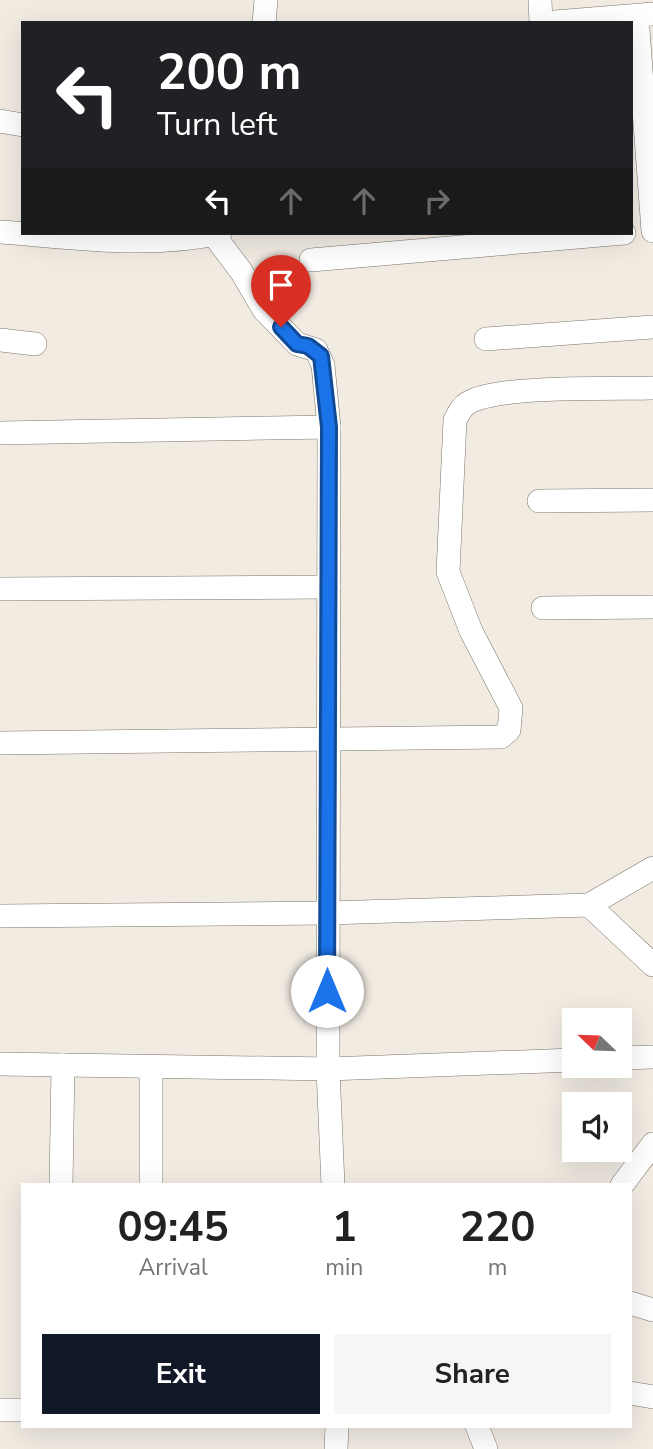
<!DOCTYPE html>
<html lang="en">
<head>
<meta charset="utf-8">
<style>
	body { margin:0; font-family:"Nunito Sans",sans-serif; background:#f6f6f6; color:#222; height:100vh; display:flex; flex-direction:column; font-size:26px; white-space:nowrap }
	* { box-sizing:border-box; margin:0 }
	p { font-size:23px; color:#767676 }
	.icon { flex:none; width:38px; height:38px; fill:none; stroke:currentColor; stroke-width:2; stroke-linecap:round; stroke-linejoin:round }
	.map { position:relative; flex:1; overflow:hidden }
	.details { position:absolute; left:21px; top:1183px; width:611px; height:245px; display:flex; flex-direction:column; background:#fff; border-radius:0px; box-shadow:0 7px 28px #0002 }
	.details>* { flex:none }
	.top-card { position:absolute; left:21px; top:21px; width:612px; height:214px; border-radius:0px; box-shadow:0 7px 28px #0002; background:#202124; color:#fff; overflow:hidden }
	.needle { width:46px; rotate:293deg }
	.fabs { position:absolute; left:562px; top:1008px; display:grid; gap:14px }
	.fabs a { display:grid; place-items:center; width:70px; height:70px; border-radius:0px; background:#fff; box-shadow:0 7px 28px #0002; font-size:35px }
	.pin { position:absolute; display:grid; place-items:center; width:60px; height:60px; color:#fff; margin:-72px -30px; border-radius:50% 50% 50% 0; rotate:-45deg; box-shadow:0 0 7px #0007 }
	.pin .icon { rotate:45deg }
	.me { position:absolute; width:77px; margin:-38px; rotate:0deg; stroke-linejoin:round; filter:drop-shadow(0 0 5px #0008) }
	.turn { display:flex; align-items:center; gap:24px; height:147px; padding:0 21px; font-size:32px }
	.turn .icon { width:91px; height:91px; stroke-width:2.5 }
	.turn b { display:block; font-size:49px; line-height:60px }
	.lanes { display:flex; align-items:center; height:66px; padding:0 21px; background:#0003; justify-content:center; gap:35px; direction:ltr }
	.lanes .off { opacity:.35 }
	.eta { display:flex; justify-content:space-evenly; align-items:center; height:119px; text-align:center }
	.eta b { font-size:42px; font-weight:700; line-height:49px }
	.button { display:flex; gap:14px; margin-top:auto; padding:14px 21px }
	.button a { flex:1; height:80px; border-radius:0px; background:#111827; color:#fff; font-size:28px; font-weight:700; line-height:80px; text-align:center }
	.button a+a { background:#f6f6f6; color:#222 }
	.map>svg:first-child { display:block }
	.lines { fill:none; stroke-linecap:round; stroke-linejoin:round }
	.minor-casing { stroke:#7a756c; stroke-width:24 }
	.minor { stroke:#fff; stroke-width:23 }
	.route-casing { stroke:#114b97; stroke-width:18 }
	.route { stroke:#1a73e8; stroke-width:12 }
</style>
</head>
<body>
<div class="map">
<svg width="653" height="1449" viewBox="0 0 653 1449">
	<rect width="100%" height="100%" fill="#f1ebe2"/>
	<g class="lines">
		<!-- minor casing -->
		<g class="minor-casing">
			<g id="minor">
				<polyline points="540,0 541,23"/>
				<polyline points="637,16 653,231"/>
				<polyline points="264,23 266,0"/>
				<polyline points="543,23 653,14"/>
				<polyline points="0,121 23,125"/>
				<path d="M0 232C72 237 149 249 220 233"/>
				<polyline points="213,234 241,271 264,310 297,344 316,350 323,365 329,427 328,1069 333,1185"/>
				<polyline points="311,260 624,233"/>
				<polyline points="486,339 653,327"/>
				<polyline points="0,340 35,344"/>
				<polyline points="0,433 329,427"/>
				<polyline points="539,501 653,500"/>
				<polyline points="0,589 329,587"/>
				<polyline points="543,608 653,607"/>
				<path d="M0 743 501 737 509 730 511 708 471 631 448 572 455 420C459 413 461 407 468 403 498 385 613 389 653 388"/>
				<polyline points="589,905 653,868"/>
				<polyline points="0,916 327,913 589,905 653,965"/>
				<polyline points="620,1058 653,1057"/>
				<polyline points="0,1064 328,1069 574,1060"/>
				<polyline points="151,1067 151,1185"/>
				<polyline points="61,1185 63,1065"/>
				<polyline points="622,1185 653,1144"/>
				<polyline points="630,1303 653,1310"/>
				<polyline points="630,1393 653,1397"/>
				<polyline points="0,1410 23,1410"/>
				<polyline points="477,1426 486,1449"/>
				<polyline points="336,1449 337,1426"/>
			</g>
		</g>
		<!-- minor -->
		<use href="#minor" class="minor"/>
	</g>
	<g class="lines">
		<!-- route casing -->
		<g class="route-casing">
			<polyline id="route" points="281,327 297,344 308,346 321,356 329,427 327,991"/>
		</g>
		<!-- route -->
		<use href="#route" class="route"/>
	</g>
</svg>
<div class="fabs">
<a><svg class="needle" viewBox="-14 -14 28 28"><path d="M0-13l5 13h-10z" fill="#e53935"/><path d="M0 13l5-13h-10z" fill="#767676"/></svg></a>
<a><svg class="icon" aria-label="sound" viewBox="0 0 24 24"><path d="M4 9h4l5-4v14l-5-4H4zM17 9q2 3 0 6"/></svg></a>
</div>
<div class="pin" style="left:281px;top:327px;background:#d93025"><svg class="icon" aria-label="arrive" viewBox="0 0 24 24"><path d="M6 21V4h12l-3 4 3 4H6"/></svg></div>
<svg class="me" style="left:327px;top:991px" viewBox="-20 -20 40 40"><circle r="19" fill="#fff"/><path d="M0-13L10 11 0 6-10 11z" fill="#1a73e8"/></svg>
<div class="top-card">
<div class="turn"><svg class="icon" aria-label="left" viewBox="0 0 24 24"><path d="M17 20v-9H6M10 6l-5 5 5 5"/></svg><div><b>200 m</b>Turn left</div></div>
<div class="lanes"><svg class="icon" aria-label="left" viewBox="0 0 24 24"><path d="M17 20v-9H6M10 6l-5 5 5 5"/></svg><svg class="icon off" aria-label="ahead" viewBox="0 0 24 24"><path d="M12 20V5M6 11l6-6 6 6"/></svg><svg class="icon off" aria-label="ahead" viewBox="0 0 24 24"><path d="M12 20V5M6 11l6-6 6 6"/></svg><svg class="icon off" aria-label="right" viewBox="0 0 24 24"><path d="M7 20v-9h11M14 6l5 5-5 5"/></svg></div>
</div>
<section class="details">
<div class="eta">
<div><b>09:45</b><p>Arrival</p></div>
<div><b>1</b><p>min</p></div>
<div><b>220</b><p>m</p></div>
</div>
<div class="button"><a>Exit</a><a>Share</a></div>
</section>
</div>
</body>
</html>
